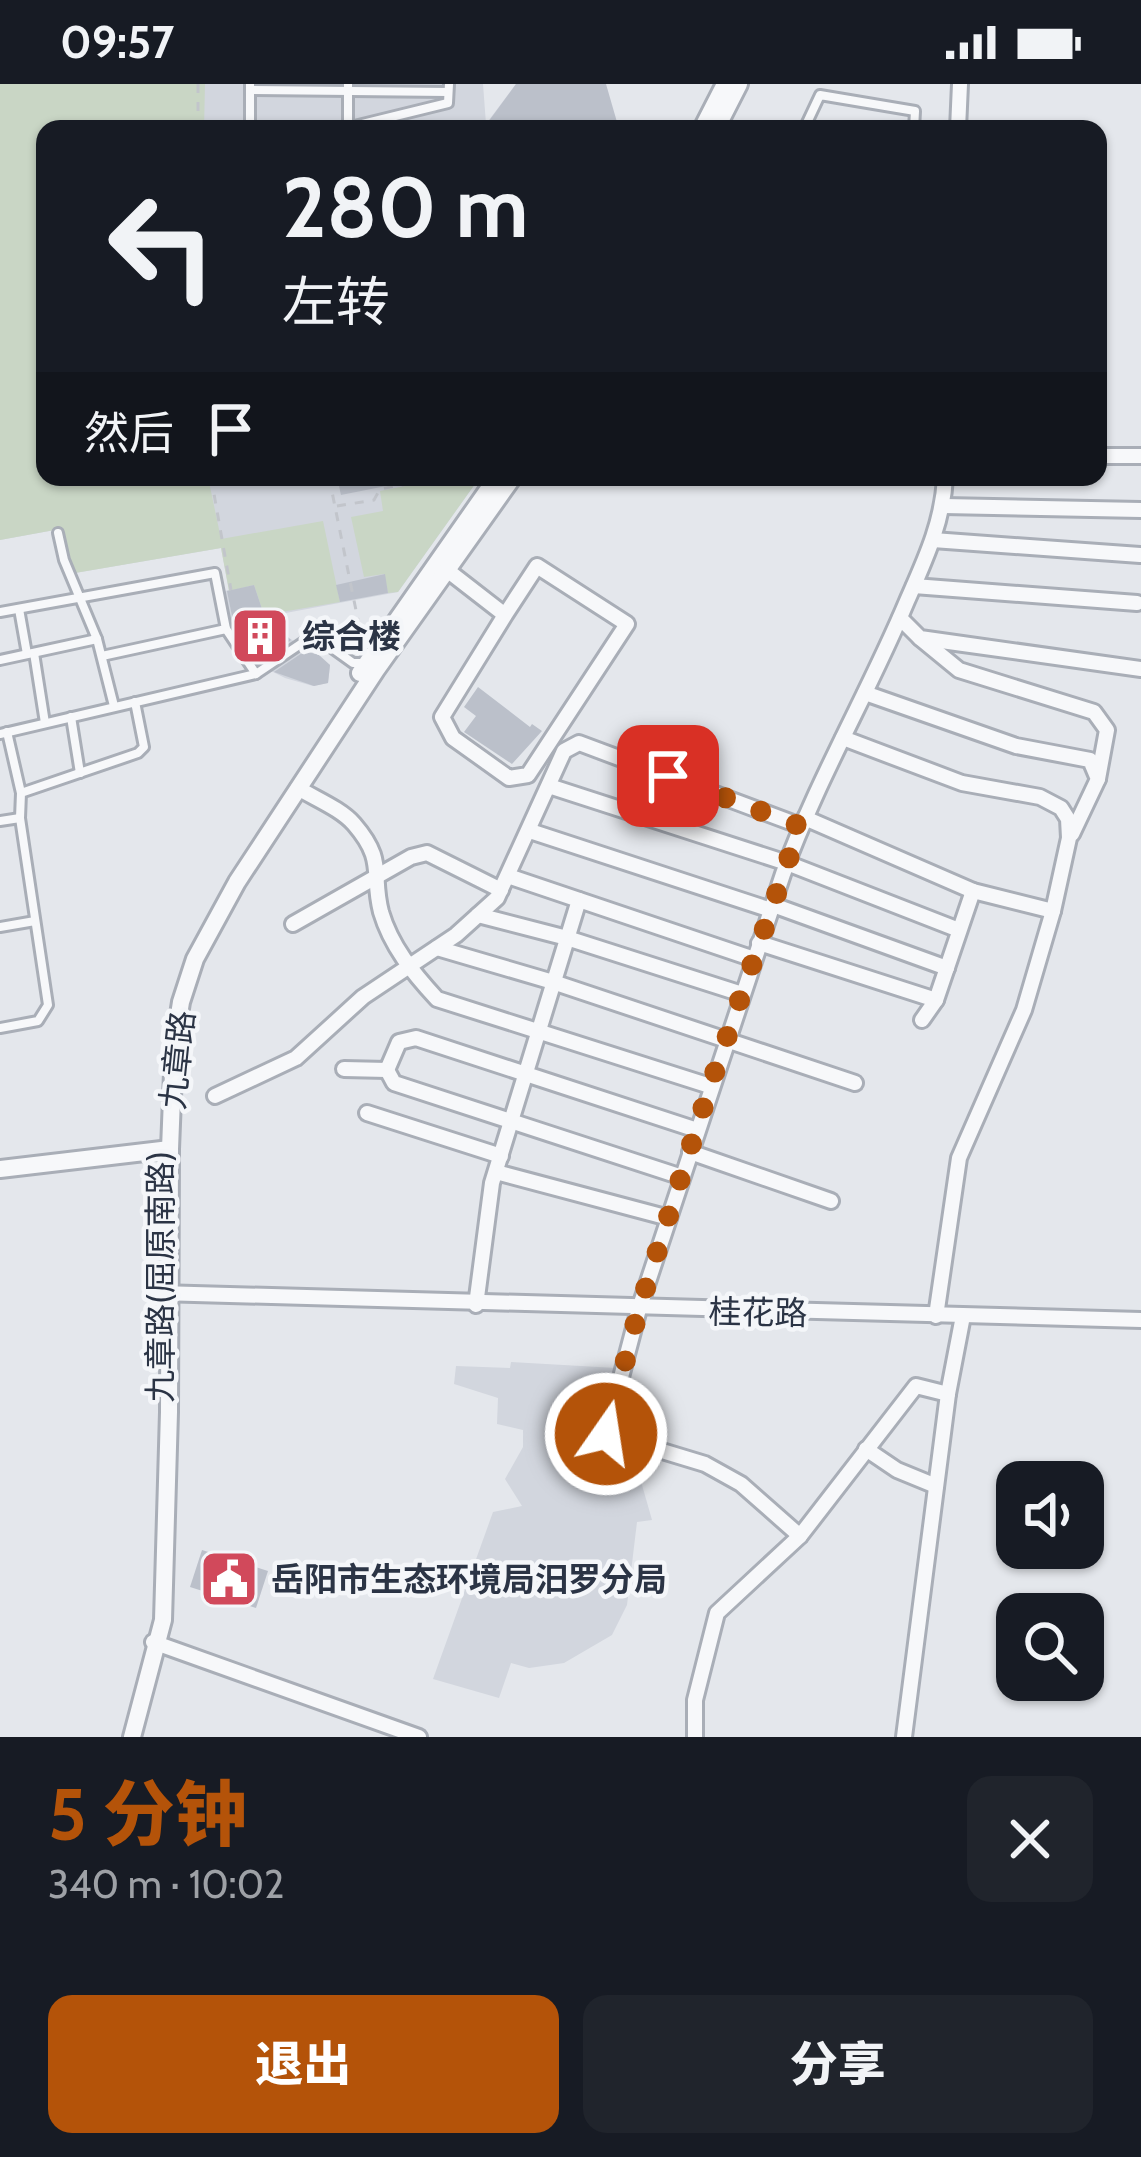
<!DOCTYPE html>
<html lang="zh">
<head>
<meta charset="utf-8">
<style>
	body { margin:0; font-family:Cabin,"Noto Sans SC",sans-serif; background:#20242c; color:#f1f3f6; height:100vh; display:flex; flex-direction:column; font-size:45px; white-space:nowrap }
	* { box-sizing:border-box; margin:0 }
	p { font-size:39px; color:#9ea1a6 }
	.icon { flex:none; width:66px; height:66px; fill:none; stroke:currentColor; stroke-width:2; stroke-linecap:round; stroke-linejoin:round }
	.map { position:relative; height:1653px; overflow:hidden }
	.panel { display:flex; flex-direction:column; background:#171b24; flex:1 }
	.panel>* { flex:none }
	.hud { position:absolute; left:36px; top:36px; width:1071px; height:366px; border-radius:24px; box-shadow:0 3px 9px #0004; background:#171b24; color:#f1f3f6; overflow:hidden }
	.tools { position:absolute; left:996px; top:1377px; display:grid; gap:24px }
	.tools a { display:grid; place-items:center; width:108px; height:108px; border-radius:24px; background:#171b24; box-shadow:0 3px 9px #0004; font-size:60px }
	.pin { position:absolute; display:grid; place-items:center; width:102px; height:102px; color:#fff; margin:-51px; border-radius:24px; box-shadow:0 6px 18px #0006 }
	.me { position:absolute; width:132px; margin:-66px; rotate:13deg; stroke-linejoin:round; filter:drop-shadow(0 0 9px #0008) }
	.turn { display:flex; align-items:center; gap:42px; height:252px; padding:0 48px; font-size:54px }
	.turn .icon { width:156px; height:156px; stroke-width:2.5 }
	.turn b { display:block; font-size:84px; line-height:102px }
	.then { display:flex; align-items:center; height:114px; padding:0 48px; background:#0003; gap:24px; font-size:45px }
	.round { display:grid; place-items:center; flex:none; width:126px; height:126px; border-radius:24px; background:#20242c }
	.head { display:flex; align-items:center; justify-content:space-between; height:204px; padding:0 48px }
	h1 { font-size:72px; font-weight:800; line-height:90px; color:#b45309 }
	.cta { display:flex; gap:24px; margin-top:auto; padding:24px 48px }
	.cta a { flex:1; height:138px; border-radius:24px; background:#b45309; color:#fff; font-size:48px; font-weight:800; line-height:138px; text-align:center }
	.cta a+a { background:#20242c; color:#f1f3f6 }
	.status { display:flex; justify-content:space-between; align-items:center; height:84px; padding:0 60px; background:#171b24; direction:ltr }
	.status svg { height:33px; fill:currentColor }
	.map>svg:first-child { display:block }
	.built { fill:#d2d6de }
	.green { fill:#c9d6c5 }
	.building { fill:#bbc0ca }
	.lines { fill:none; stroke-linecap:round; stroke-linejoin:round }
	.service-casing { stroke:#a9aeb7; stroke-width:14 }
	.minor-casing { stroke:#a9aeb7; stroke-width:20 }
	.tertiary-casing { stroke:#a9aeb7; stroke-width:22 }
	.path { stroke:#c2c5cb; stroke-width:3; stroke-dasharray:9 9; stroke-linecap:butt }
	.service { stroke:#f7f8fa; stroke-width:8 }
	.minor { stroke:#f7f8fa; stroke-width:14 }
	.tertiary { stroke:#f7f8fa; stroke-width:16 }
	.route { stroke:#b45309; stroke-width:21; stroke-dasharray:0 37.8 }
	.labels { text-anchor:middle; stroke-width:9; stroke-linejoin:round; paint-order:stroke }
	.poi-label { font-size:33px; font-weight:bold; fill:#2b3445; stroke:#f4f6f9; text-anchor:start }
	.street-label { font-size:33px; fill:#2b3445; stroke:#f4f6f9 }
</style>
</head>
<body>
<div class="status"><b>09:57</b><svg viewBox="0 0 49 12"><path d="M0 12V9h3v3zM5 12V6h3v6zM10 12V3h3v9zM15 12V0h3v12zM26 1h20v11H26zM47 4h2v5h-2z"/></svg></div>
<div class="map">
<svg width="1141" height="1653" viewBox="0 0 1141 1653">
	<rect width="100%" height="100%" fill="#e4e7ec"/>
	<!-- built -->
	<g class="built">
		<polygon points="0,0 483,0 486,40 516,0 619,45 45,45 45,393 480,393 398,508 275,531 280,548 330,581 328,599 313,602 285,594 259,581 237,556 226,536 221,508 229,506 221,464 75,489 60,445 0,456"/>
		<polygon points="511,1278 616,1284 594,1351 637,1365 622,1368 630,1389 638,1387 652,1436 637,1438 627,1521 612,1551 564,1579 529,1584 511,1579 499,1614 433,1595 493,1428 522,1422 505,1395 523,1363 523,1346 497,1340 498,1314 454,1300 456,1282 510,1284"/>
	</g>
	<!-- green -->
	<g class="green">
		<polygon points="0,0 205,0 204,45 45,45 45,393 208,393 221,455 323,437 340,518 264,531 254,501 229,507 221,464 75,489 60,445 0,456"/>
		<polygon points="450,393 480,393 398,508 388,509 384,490 364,493 351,433 383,427 380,407"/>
	</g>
	<!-- building -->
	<g class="building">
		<polygon points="516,0 606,0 619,45 483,45"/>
		<polygon points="337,393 401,393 401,399 341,411"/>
		<polygon points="385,490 388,509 340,518 336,501"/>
		<polygon points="254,501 264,531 291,556 258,579 234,542 227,507"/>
		<polygon points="305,567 319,571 330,581 328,599 314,602 274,588"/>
		<polygon points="478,603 530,643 532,640 542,647 512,680 464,648 476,632 464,623"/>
		<polygon points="202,1466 268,1487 256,1524 190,1503"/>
	</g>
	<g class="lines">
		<!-- service casing -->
		<g class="service-casing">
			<g id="service">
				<polyline points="250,0 250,45"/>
				<polyline points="250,6 448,8"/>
				<polyline points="348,44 348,0"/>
				<polyline points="342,45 448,19 449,0"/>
				<polyline points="804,45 820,11 915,27 914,45"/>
				<polyline points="58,449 64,476 97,555 114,622"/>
				<polyline points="19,525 27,570"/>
				<polyline points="0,528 215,489 226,545 256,590"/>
				<polyline points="34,569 45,639"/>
				<polyline points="102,572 226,545"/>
				<polyline points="0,576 97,555"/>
				<polyline points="71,633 80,689"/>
				<polyline points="7,648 21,709"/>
				<polyline points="0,650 256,590 314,551 353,579 367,579"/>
				<polyline points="0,737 20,734"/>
				<polyline points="0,843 35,837"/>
				<polyline points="0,944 38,937 48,921 20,734 21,709 138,669 144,663 135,618"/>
			</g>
		</g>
		<!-- minor casing -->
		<g class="minor-casing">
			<g id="minor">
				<polyline points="958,45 960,0"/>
				<polyline points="1098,372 1141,372"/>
				<polyline points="944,422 1141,426"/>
				<polyline points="933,456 1140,471"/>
				<polyline points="447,486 505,531 537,482 627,540 528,691 509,694 453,654 442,633 505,531"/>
				<polyline points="914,502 1137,519"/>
				<polyline points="900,534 920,554 1141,585"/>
				<polyline points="920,554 959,586 1094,628 1107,646 1098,695"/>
				<polyline points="865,609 1016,662 1090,676 1098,695 1072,750"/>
				<polyline points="843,654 962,699 1040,713 1061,724 1068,735 1069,754 1053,827 1024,926 959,1074 936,1232"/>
				<polyline points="549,702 787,779 959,846"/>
				<path d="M298 704C316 715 341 725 354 740 386 777 371 789 381 828 391 862 413 889 437 915L710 1002"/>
				<polyline points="805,734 973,807 1053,827"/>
				<polyline points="530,747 771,826"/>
				<polyline points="508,792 754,875"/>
				<polyline points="773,821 947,884"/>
				<polyline points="478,831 567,854 742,910"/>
				<polyline points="293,840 411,773 427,769 501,806"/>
				<polyline points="759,859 936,916"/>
				<polyline points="437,864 553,898 855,999"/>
				<polyline points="922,936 936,916 973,807"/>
				<polyline points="344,985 387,986 399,958 416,954 697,1046"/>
				<polyline points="387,986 394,999 682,1093"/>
				<polyline points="215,1012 296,974 363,913 456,851 497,814 564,667 579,659 801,742"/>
				<polyline points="367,1029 501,1072"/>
				<polyline points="690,1068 831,1117"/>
				<polyline points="496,1088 669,1134"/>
				<polyline points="159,1209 1141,1236"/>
				<polyline points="476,1221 492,1099 579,816"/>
				<polyline points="866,1365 897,1386 936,1402"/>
				<path d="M800 1452 741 1400 705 1380 606 1350 639 1225 783 790C817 696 868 610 907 517 925 476 943 438 945 393"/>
				<polyline points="153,1558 419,1653"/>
				<polyline points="695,1653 695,1616 717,1529 800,1452 916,1302 948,1310"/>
				<polyline points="904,1653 948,1310 963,1232"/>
			</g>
		</g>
		<!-- tertiary casing -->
		<g class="tertiary-casing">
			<g id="tertiary">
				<polyline points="702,45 725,0"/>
				<polyline points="716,45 739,0"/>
				<polyline points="360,589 497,393"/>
				<polyline points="0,1085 170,1065"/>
				<polyline points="132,1653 163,1536 169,1328 170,1065 174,963 181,918 195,875 237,798 376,586 513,393"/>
			</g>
		</g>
		<!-- path -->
		<g class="path">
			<polyline points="198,45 198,0"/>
			<polyline points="211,393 231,506"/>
			<polyline points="329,393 362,556"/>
			<polyline points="337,422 374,416 380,405 412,399 411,393"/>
		</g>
		<!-- service -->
		<use href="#service" class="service"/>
		<!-- minor -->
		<use href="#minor" class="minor"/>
		<!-- tertiary -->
		<use href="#tertiary" class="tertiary"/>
	</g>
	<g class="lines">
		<!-- route -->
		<polyline class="route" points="606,1350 639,1225 710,1002 800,742 668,692"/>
	</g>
	<!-- icons -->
	<defs>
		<g id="building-square" transform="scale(3)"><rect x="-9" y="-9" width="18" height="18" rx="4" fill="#d1495b" stroke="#f4f6f9"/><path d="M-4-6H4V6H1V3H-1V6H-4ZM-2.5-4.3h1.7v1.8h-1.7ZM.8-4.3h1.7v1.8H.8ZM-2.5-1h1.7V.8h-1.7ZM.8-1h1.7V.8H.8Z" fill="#fff"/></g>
		<g id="civic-square" transform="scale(3)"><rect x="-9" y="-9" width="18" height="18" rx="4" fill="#d1495b" stroke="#f4f6f9"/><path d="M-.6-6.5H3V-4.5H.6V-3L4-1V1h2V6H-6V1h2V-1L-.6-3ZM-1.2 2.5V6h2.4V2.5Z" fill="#fff"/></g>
	</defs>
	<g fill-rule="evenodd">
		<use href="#building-square" x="260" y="552"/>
		<use href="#civic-square" x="229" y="1495"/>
	</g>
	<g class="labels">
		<!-- poi labels -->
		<g class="poi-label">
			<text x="302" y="564">综合楼</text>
			<text x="271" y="1507">岳阳市生态环境局汨罗分局</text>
		</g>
		<!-- street labels -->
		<g class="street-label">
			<text transform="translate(177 976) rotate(-84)" y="12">九章路</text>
			<text transform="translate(160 1193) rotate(-90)" y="12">九章路(屈原南路)</text>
			<text transform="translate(758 1228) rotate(1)" y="12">桂花路</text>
		</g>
	</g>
</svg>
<div class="tools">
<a><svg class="icon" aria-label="sound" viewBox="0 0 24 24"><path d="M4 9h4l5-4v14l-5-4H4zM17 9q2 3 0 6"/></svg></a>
<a><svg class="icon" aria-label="search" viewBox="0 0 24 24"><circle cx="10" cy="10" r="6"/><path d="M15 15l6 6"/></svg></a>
</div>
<div class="pin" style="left:668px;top:692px;background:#d93025"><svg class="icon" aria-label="arrive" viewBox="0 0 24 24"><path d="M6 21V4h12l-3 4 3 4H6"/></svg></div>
<svg class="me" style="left:606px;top:1350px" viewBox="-20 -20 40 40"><circle r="17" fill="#b45309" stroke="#fff" stroke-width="3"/><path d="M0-11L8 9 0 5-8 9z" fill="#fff"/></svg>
<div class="hud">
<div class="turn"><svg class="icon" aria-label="left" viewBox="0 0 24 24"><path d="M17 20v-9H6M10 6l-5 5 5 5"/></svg><div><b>280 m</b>左转</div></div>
<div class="then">然后<svg class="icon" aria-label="arrive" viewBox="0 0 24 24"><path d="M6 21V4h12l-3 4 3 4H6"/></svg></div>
</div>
</div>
<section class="panel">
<div class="head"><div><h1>5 分钟</h1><p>340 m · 10:02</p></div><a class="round"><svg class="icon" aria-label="close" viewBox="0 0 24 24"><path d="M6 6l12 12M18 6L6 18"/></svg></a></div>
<div class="cta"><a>退出</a><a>分享</a></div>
</section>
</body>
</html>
